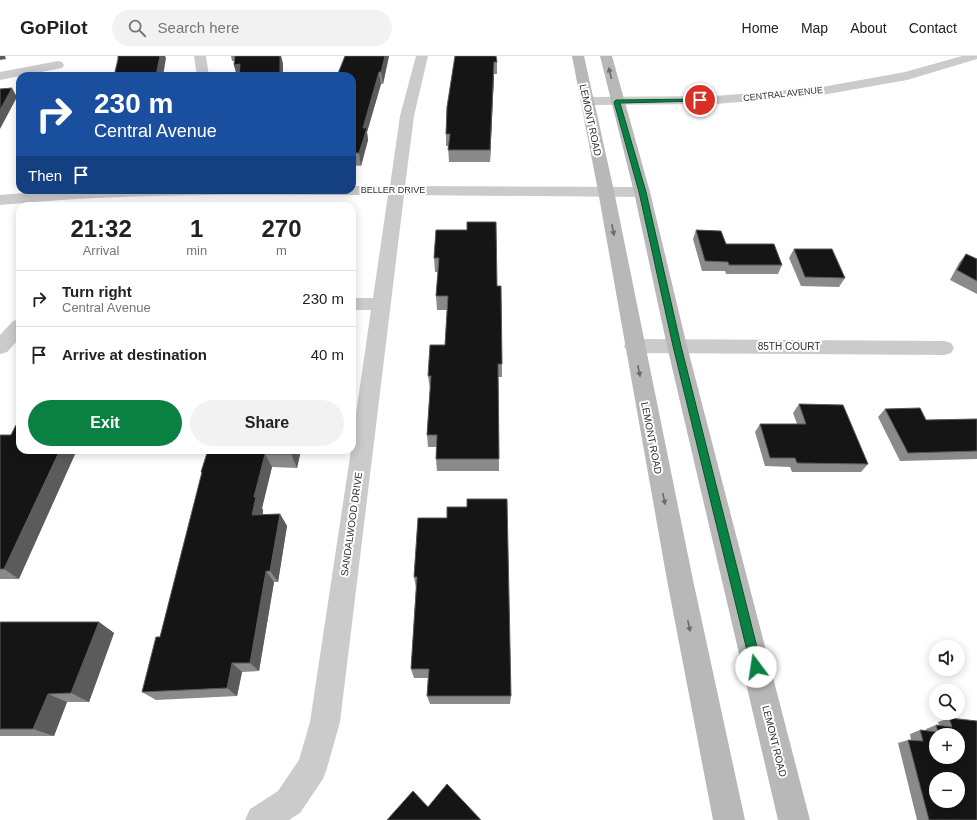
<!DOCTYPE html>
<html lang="en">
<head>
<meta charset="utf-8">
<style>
	body { margin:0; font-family:Helvetica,sans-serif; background:#f2f2f2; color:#222; height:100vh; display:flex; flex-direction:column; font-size:15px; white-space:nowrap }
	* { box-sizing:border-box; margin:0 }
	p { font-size:13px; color:#767676 }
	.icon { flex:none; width:22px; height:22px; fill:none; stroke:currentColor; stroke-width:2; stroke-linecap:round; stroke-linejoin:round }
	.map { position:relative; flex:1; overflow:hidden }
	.details { position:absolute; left:16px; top:146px; width:340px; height:252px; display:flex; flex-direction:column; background:#fff; border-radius:12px; box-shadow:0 2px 10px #0003 }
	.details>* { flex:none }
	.guide { position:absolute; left:16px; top:16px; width:340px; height:122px; border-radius:12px; box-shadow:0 2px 10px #0003; background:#1a4fa0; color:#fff; overflow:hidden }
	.controls { position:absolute; left:929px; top:584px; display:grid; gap:8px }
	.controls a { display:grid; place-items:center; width:36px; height:36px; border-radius:50%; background:#fff; box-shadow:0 2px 10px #0003; font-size:20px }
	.pin { position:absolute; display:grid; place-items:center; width:34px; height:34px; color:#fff; margin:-17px; border:2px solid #fff; border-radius:50%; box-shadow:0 1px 4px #0007 }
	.me { position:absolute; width:44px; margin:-22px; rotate:346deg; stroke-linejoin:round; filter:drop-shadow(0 0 3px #0008) }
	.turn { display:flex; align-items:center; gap:14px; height:84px; padding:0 12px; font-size:18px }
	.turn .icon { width:52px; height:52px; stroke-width:2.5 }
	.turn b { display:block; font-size:28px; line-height:34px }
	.then { display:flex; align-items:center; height:38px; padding:0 12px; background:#0003; gap:8px; font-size:15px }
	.eta { display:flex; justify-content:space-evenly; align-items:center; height:68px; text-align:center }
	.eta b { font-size:24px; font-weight:700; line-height:28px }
	.button { display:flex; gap:8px; margin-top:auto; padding:8px 12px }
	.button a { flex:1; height:46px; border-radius:24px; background:#0b8043; color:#fff; font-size:16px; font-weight:700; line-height:46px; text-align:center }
	.button a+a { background:#f2f2f2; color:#222 }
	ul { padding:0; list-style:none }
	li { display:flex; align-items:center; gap:12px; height:56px; padding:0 12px; border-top:1px solid #e0e0e0 }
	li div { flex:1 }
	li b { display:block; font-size:15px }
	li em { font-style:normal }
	header { display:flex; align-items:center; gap:24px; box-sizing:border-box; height:56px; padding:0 20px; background:#fff; border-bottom:1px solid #e0e0e0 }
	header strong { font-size:19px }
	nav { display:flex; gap:22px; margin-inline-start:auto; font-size:14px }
	.search { width:280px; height:36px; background:#f2f2f2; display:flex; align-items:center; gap:10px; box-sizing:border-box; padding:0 14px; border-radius:22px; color:#767676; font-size:15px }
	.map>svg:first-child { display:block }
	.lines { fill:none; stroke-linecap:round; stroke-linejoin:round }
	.street { fill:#cbcbcb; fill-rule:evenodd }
	.secondary { fill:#b8b8b8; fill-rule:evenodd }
	.wall { fill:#8a8a8a }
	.shaded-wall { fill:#5b5b5b }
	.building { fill:#151515; stroke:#5b5b5b; fill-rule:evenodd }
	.oneway { fill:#6c6c6c }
	.route { fill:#0b8043; stroke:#07532c }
	.labels { text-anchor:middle; stroke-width:4; stroke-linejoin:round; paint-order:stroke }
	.far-street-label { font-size:9px; fill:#2e2e2e; stroke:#fff }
	.street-label { font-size:10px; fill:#2e2e2e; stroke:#fff }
</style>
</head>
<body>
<header>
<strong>GoPilot</strong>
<div class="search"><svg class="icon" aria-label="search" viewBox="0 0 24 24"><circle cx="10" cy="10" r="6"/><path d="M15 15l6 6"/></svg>Search here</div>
<nav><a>Home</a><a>Map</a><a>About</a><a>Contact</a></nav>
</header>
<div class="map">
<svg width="977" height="764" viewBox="0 0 977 764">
	<rect width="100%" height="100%" fill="#fff"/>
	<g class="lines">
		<!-- street -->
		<g class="street">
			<polygon points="194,0 206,0 209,20 197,20"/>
			<path d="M416 0H428L414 60 405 130 642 131 648 133 650 136 648 139 642 141 404 139 340 666 327 712 323 723 300 757 289 764H245L250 753 278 735 299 704 310 666 351 394H352V385L371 254H352V242H373L388 139C259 139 129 136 0 149V139L61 134H352V130H390L400 60Z"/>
			<polygon points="962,0 977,0 977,3 907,24 822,39 715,48 587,49 582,48 580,45 582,42 587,41 715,40 822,31 905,16"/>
			<polygon points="58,5 62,6 64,9 62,12 0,24 0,16"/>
			<polygon points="20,263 20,282 7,296 0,298 0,279 13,265"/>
			<polygon points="634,283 944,285 951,287 954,292 951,297 944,299 634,297 627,295 624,290 627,285"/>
		</g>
		<!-- secondary -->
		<g class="secondary">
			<polygon points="572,0 584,0 614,135 693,524 745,764 713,764 667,524 598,135"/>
			<polygon points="600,0 612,0 650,136 687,290 810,764 778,764 667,290 634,136"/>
		</g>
	</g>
	<!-- wall -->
	<g class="wall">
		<polygon points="231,0 281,0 283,8 283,20 237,20 234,9 234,5 232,5"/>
		<polygon points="345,0 389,0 383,28 381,28 367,76 368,84 361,110 352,109 352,20"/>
		<polygon points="455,0 497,6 497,18 494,18 490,106 449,106 448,90 446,90 446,78"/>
		<polygon points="436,174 497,230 502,308 502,321 498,321 499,415 437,415 436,403 436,391 428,391 427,379 430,333 428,320 445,289 447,254 437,254 436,240 438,216 435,216 434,202"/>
		<polygon points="696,174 726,188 782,209 778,218 726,218 725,215 702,215 693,183"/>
		<polygon points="794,193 845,222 839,231 801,230 789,202"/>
		<polygon points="966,198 977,203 977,238 950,224 959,207"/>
		<polygon points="799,348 868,408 861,416 792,416 790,411 765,410 755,376 760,368 797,368 793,357"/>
		<polygon points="885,353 926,364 977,363 977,403 900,405 878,361"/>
		<polygon points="0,379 19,523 0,523"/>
		<polygon points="208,394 301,394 297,412 272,411 262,452 263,454 263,458 280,458 287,470 278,526 274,526 259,615 242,616 237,640 156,644 142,636 160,581 202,418 201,416"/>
		<polygon points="418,462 511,640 510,648 430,648 427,640 428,622 414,622 411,613 416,532 414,521"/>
		<polygon points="0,566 99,566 114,577 89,646 67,646 54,680 0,680"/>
		<polygon points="949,662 977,764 917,764 898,687 908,684 911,684 910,678 920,674 926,675 926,673 936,669 939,669 938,666"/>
	</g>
	<!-- shaded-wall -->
	<g class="shaded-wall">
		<polygon points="0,0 5,0 6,3 0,4"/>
		<polygon points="160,0 165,0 166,2 163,20 156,20"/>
		<polygon points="280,0 281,0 283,8 283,20 280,20"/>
		<polygon points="385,0 389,0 383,28 381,16"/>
		<polygon points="494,6 494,18 490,106 490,94"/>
		<polygon points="240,8 243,20 237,20 234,9"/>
		<polygon points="379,16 381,28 367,76 368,84 361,110 359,97 363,72"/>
		<polygon points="12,32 17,41 0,73 0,54"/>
		<polygon points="60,394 77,394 19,523 4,513"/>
		<polygon points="292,394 301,394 297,412 291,398"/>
		<polygon points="265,398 272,411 262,452 263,454 260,472 252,459 254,441"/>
		<polygon points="280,458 287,470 278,526 270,515"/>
		<polygon points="266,515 274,526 259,615 250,607"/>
		<polygon points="99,566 114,577 89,646 71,637"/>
		<polygon points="232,607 242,616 237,640 227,632"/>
		<polygon points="48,638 67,646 54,680 33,673"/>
	</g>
	<!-- building -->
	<g class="building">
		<polygon points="118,0 160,0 156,20 114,20 118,3"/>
		<polygon points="235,0 280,0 280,20 239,20 240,8 234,9"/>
		<polygon points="345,0 385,0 381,16 379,16 363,72 367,72 359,97 352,97 352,20 337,20"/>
		<polygon points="455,0 496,0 497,6 494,6 490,94 448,94 450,78 446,78 447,51"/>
		<polygon points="12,32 0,54 0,33"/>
		<polygon points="467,166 496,166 497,230 501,230 502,308 498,308 499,403 436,403 437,379 427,379 431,320 428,320 430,289 445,289 448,240 436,240 439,202 434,202 436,174 467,174"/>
		<polygon points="696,174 721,175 726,188 774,188 782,209 729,209 728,206 705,205"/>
		<polygon points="794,193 832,193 845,222 805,221"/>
		<polygon points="966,198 977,203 977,225 957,214"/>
		<polygon points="799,348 843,349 868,408 797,407 795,402 770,402 760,368 806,368"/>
		<polygon points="920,352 926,364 977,363 977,395 908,397 885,353"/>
		<polygon points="16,369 20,369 20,394 60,394 4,513 0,513 0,379 11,379"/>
		<polygon points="208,394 292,394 291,398 265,398 254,441 256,441 252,459 280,458 270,515 266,515 250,607 232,607 227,632 142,636 156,581 160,581 202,416 201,416"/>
		<polygon points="467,443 507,443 511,640 427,640 429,613 411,613 417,521 414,521 418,462 447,462 447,451 467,451"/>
		<polygon points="0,566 99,566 71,637 48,638 33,673 0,673"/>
		<path d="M949 662 977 665V764H929L908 684 923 685 920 674 938 676 936 669 952 671ZM936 679H958V701H936ZM936 723H958V745H936Z"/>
		<polygon points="447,728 481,764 387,764 413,735 428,751"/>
	</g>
	<!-- one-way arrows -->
	<defs><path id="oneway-solid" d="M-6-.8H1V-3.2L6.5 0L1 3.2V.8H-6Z"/></defs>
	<g class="oneway">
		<use href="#oneway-solid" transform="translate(610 17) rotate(-103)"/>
		<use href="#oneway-solid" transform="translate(613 174) rotate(79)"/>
		<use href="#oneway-solid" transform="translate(639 315) rotate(79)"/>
		<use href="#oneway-solid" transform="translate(664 443) rotate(79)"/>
		<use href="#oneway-solid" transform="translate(689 570) rotate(78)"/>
	</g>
	<!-- route -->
	<polygon class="route" points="700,43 703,44 702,45 620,47 646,136 681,290 762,611 760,615 756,617 752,615 751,611 673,290 639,136 614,46 616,44"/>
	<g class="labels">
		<!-- far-street labels -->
		<g class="far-street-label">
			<text transform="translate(783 38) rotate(-6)" y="3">CENTRAL AVENUE</text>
			<text x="393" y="137">BELLER DRIVE</text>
		</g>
		<!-- street labels -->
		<g class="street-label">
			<text transform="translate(591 64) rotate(78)" y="4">LEMONT ROAD</text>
			<text x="789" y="294">85TH COURT</text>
			<text transform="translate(652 382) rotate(79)" y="4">LEMONT ROAD</text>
			<text transform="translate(351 468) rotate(-82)" y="4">SANDALWOOD DRIVE</text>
			<text transform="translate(775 685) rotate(76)" y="4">LEMONT ROAD</text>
		</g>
	</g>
</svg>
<div class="controls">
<a><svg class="icon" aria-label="sound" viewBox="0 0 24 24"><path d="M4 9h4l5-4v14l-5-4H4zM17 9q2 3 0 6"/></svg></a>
<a><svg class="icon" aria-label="search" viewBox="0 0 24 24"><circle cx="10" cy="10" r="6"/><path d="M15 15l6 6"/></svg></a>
<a>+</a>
<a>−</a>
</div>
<div class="pin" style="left:700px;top:44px;background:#d93025"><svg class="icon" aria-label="arrive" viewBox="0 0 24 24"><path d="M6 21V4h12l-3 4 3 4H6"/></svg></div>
<svg class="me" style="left:756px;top:611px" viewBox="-20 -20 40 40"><circle r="19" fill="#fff"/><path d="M0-13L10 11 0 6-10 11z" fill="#0b8043"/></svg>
<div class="guide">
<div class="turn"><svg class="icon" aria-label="right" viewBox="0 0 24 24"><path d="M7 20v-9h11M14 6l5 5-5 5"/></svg><div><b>230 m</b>Central Avenue</div></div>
<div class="then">Then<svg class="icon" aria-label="arrive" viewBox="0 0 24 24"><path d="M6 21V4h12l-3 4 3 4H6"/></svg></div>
</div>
<section class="details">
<div class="eta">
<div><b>21:32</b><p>Arrival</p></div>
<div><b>1</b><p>min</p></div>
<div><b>270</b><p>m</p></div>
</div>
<ul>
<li><svg class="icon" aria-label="right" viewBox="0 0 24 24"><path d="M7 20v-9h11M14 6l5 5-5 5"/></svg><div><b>Turn right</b><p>Central Avenue</p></div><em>230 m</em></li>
<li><svg class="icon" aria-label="arrive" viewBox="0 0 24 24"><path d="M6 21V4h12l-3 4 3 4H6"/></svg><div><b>Arrive at destination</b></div><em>40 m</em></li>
</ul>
<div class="button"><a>Exit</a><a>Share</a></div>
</section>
</div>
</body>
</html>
